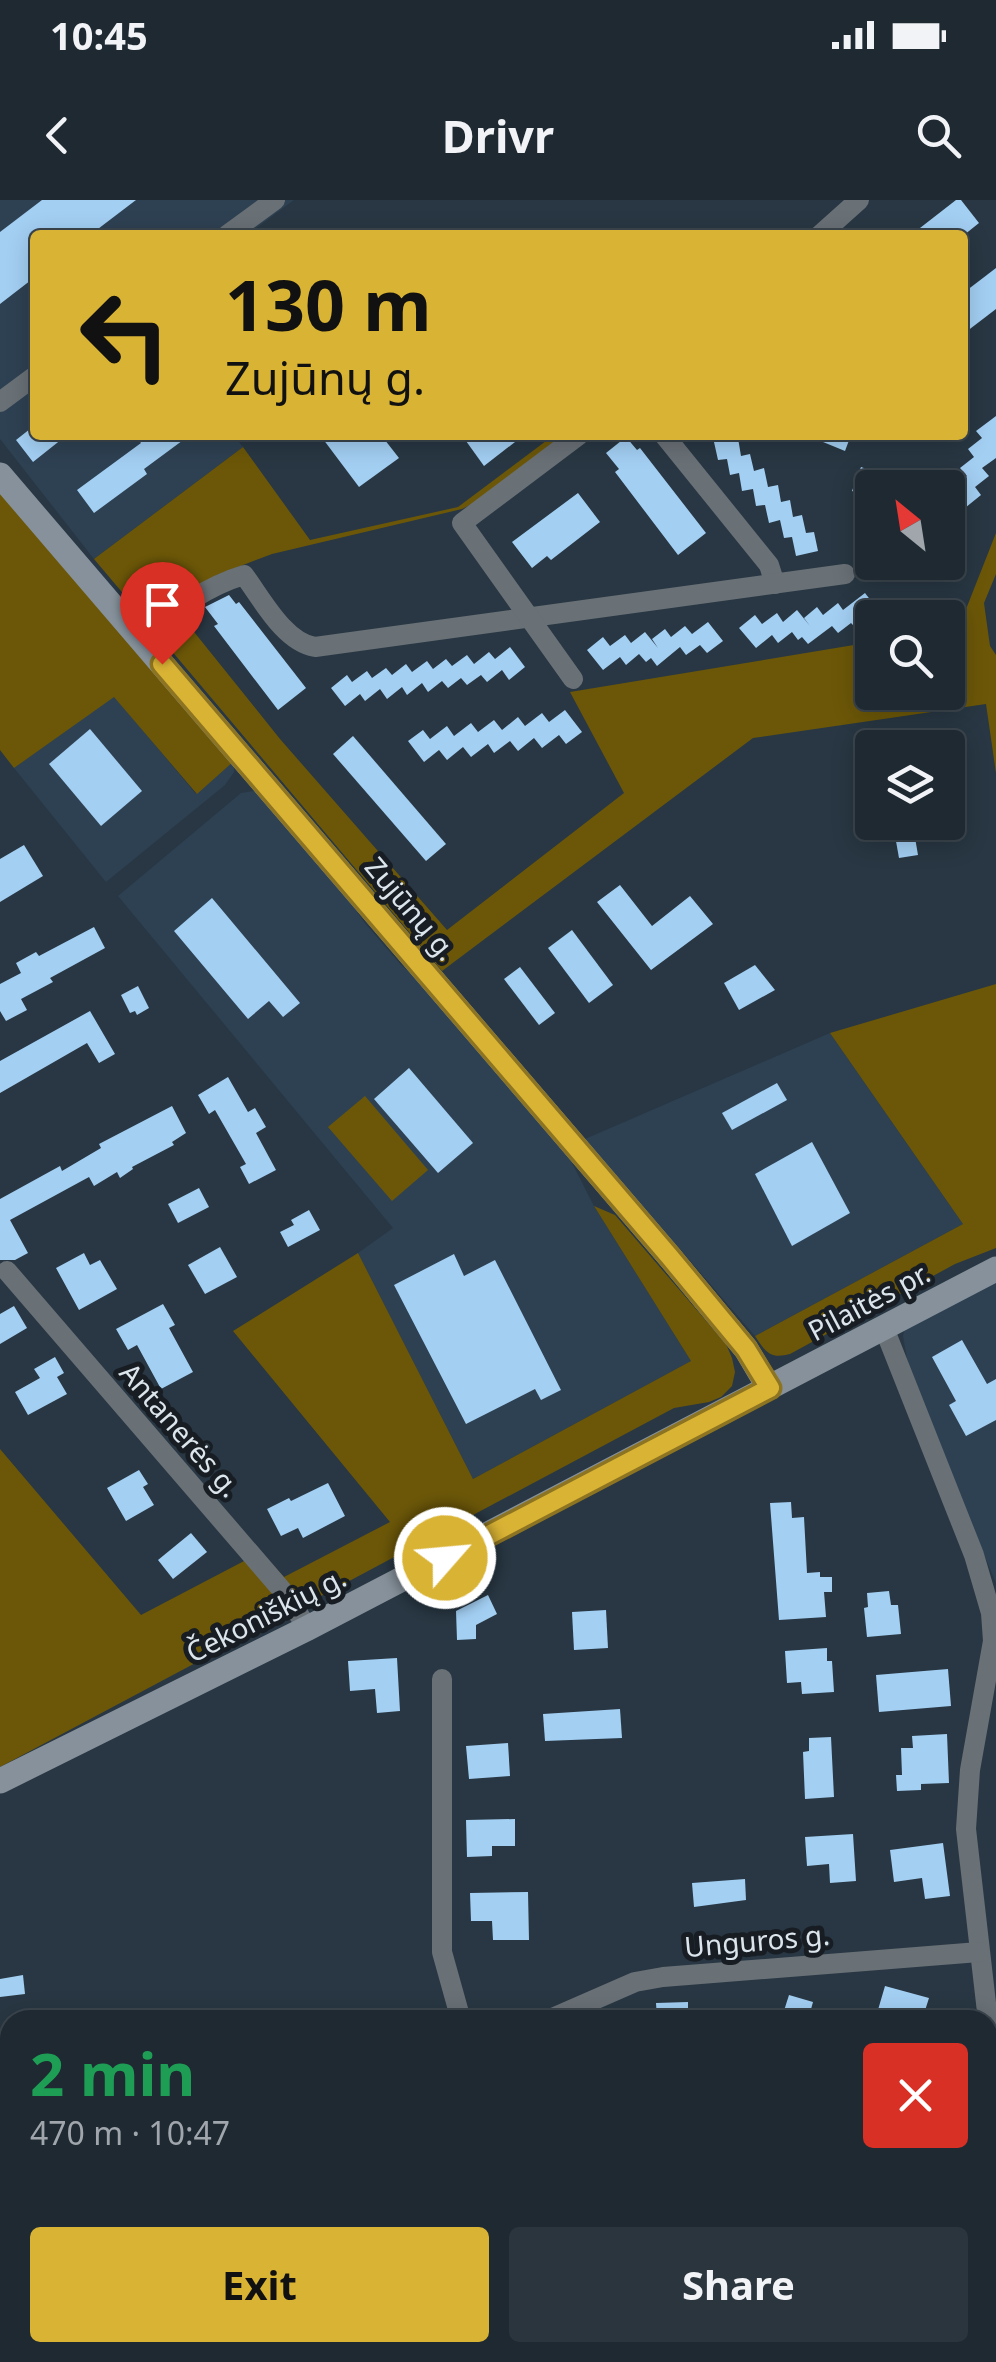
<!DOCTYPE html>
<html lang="en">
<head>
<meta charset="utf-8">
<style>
	body { margin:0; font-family:"Noto Sans",sans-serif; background:#2b353e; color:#f1f3f6; height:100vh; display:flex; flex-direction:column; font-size:38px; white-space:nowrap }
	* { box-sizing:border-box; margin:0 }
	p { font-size:32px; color:#a1a6ac }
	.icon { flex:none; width:55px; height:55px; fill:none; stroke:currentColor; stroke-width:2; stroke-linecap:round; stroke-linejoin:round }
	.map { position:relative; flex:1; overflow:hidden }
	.sheet { position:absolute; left:0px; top:1810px; width:998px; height:352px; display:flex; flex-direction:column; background:#1e2932; border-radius:30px 30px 0 0; box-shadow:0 5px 25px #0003,0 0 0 2px #3c454d }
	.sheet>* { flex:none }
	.top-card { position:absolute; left:30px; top:30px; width:938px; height:210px; border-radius:10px; box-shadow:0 5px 25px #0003,0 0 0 2px #3c454d; background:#d9b334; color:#111; overflow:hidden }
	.needle { width:65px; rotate:330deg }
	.buttons { position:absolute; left:855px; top:270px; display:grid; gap:20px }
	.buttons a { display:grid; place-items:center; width:110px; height:110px; border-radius:10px; background:#1e2932; box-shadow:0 5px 25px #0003,0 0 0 2px #3c454d; font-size:50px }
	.pin { position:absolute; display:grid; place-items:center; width:85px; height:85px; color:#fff; margin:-102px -42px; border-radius:50% 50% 50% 0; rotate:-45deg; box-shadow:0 0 10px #0007 }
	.pin .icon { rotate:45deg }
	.me { position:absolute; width:110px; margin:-55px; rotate:63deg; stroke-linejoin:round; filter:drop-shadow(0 0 8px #0008) }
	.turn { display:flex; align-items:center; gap:35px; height:210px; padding:0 30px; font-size:45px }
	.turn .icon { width:130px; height:130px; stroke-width:2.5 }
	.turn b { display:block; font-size:70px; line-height:85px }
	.round { display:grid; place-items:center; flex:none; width:105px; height:105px; border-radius:10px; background:#2b353e }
	.head { display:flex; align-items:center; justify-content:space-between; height:170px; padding:0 30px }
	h1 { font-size:60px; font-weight:700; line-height:75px; color:#1e9e55 }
	.button { display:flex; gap:20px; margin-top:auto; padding:20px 30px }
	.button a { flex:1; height:115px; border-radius:10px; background:#d9b334; color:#111; font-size:40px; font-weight:700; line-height:115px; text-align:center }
	.button a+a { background:#2b353e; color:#f1f3f6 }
	.status { display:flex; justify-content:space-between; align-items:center; height:70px; padding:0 50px; background:#1e2932; direction:ltr }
	.status svg { height:28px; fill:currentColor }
	header { display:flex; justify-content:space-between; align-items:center; height:130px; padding:0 30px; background:#1e2932; font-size:45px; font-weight:700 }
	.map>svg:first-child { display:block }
	.built { fill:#2e4152 }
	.green { fill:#6c5708 }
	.building { fill:#a3cff3 }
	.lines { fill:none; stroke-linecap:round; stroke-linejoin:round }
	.minor { stroke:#697076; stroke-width:20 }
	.secondary { stroke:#86919b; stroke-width:25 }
	.route-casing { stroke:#8d7422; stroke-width:25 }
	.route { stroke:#d9b334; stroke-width:18 }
	.labels { text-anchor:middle; stroke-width:10; stroke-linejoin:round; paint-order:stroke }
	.street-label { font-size:28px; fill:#dce5ec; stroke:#171d23 }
</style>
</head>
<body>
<div class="status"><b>10:45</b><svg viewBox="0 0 49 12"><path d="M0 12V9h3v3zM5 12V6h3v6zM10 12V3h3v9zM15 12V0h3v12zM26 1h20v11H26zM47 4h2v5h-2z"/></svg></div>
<header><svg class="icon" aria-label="back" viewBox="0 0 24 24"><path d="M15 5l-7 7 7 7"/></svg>Drivr<svg class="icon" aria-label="search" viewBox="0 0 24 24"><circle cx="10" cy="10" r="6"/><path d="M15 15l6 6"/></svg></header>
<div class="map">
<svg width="996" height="2162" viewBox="0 0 996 2162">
	<rect width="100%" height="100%" fill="#283743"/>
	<!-- built -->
	<g class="built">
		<polygon points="0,0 294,0 255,29 259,35 35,35 35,235 233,235 243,247 94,359 0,239"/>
		<polygon points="114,496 196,594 234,561 234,572 225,585 106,682 14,568"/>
		<polygon points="254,591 269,599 330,672 364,722 401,765 437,794 569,957 594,1006 691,1161 473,1279 358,1053 393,1028 118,696 241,593"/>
		<polygon points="830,833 963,1024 755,1136 585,939"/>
		<polygon points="996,1077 996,1383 911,1180 903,1136 905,1128"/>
	</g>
	<!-- green -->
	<g class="green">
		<polygon points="554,235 564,235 478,301 462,309 272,354 217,375 170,402 280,539 447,730 624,593 570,492 872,442 872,492 948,492 948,429 959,427 996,333 996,374 984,403 990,446 996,455 996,573 986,504 753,538 442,771 94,359 243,247 310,340 458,307"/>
		<polygon points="0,290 234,561 197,594 114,497 14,568 0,550"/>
		<path d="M996 784V1048L955 1064 790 1154C771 1159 766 1153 755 1136L963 1024 830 833Z"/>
		<polygon points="365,896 428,970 392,1001 328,927"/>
		<polygon points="594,1006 615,1015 726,1144 732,1158 735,1172 732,1186 721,1197 709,1202 674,1208 0,1567 0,1249 141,1415 261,1352 284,1377 390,1322 233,1131 358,1053 473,1279 691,1161"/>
		<polygon points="0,2002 10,2002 10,2132 0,2127"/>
		<polygon points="38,2152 352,2152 354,2162 35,2162"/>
	</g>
	<!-- building -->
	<g class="building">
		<polygon points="42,0 136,0 90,35 35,35 35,77 0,104 0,32"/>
		<polygon points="956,0 961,0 979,23 964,35 911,35"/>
		<polygon points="996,68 996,109 962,135 962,94"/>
		<polygon points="996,216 996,258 982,268 989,276 975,287 981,295 960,312 948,291 967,276 960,268 974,257 968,249 982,238 976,231"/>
		<polygon points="35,225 35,235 67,235 33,262 16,240"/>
		<polygon points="135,235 190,235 144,269 147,274 94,313 77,290 141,243"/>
		<polygon points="320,235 381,235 399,258 359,287"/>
		<polygon points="474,235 524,235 484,266 466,241"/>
		<polygon points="806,235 851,235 845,251"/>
		<polygon points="626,237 637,250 640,248 706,333 678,355 615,272 619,269 606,253"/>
		<polygon points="738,238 741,256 750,254 754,271 764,268 768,287 778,285 781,302 790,300 793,317 802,315 806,333 814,332 818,351 796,356 792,337 784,338 780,320 769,323 765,305 756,306 753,289 742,291 739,273 730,275 727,259 718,260 714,242"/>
		<polygon points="861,267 880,274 872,288 872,299 852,291"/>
		<polygon points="578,293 600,322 551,360 547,356 532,368 512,342"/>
		<polygon points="906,362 952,362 946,379"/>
		<polygon points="865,393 878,410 856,428 851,423 838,433 832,426 808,444 802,437 798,440 792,432 778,443 772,435 756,448 739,428 755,415 762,424 777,413 783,422 797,410 810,426 804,418 817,407 823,415 838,403 843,410"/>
		<polygon points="229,395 236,404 239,402 306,488 278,510 214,426 218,424 205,407"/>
		<polygon points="708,422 723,441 707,453 700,445 686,455 680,447 657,466 651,458 646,462 639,454 626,465 620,457 603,470 587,450 603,437 610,446 625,435 631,443 645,432 658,448 652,439 665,429 671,437 685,426 692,434"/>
		<polygon points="510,447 525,467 509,480 502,470 487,482 481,475 467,485 461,478 448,488 442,481 428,492 422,483 407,495 402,487 387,499 380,489 365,501 360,494 345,506 331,488 347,475 352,482 367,471 372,478 386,468 392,475 406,464 412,472 427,461 433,469 446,459 452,466 467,455 474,464 489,452 495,459"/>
		<polygon points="565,510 582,532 566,544 559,535 542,548 534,538 518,551 510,541 494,553 488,544 471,557 463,547 447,560 439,550 424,562 408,541 423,530 430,539 447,526 454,536 471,523 478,532 494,520 502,530 518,517 525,526 542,513 549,522"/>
		<polygon points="90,529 142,591 101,626 49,564"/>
		<polygon points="353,536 446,644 426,661 333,554"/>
		<polygon points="913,626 918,655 899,658 894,630"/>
		<polygon points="24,645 43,676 0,702 0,659"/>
		<polygon points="620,685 652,726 690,696 713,724 651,770 597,702"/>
		<polygon points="212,698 300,803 283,817 269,801 248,819 174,731"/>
		<polygon points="94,727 105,748 50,778 53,782 21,799 27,810 6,821 0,811 0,784 21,773 16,763 36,752 39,756"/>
		<polygon points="572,730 613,785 589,803 548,748"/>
		<polygon points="755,765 775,790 739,810 724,783"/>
		<polygon points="520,767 555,813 539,825 504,779"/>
		<polygon points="138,786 149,808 137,815 135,811 130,813 121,795"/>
		<polygon points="90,811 115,854 99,863 87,843 0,893 0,861"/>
		<polygon points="409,868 473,943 438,973 374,899"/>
		<polygon points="228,877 248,912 255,908 266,927 256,933 276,970 249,984 240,967 246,964 215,910 209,914 198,895"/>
		<polygon points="777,883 787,900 732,930 722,913"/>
		<polygon points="172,906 186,933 172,942 174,945 132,967 133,969 120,978 117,972 94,986 89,977 10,1020 28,1053 15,1060 0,1060 0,999 60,966 62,971 101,948 99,944"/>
		<polygon points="812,942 850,1013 792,1046 755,974"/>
		<polygon points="199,988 209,1007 178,1023 168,1004"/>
		<polygon points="309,1010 320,1030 288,1047 280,1032 294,1025 291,1020"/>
		<polygon points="220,1047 237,1077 205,1094 188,1065"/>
		<polygon points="84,1053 90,1065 100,1060 117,1089 79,1110 56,1068"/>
		<polygon points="454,1054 464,1076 495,1060 561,1190 541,1200 535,1189 466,1224 394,1085"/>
		<polygon points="163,1104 175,1125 169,1128 193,1172 161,1189 137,1145 128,1150 116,1129"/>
		<polygon points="14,1106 27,1128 0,1144 0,1114"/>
		<polygon points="962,1140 987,1184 996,1179 996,1220 966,1236 949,1205 956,1201 932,1157"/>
		<polygon points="55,1157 64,1173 57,1177 67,1194 28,1215 15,1192 40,1178 34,1169"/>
		<polygon points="139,1270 148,1284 143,1287 154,1305 126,1321 107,1288"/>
		<polygon points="328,1283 345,1316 303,1338 298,1328 281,1336 267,1309 289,1298 291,1301"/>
		<polygon points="791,1302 792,1318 804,1317 807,1373 820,1372 820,1377 832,1377 832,1392 824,1392 826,1417 779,1420 770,1303"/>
		<polygon points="191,1333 207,1352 173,1379 158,1360"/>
		<polygon points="889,1391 891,1405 898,1405 901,1434 867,1437 864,1408 868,1407 867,1393"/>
		<polygon points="488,1395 497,1414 476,1425 476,1439 457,1440 456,1411"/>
		<polygon points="606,1410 608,1448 574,1450 572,1412"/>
		<polygon points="827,1448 827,1461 832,1461 834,1492 802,1494 801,1482 787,1483 785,1451"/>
		<polygon points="397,1458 400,1511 377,1513 375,1489 350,1491 348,1461"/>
		<polygon points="948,1469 951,1506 879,1512 876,1475"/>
		<polygon points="620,1509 622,1538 545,1541 543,1514"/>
		<polygon points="947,1534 949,1583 921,1584 921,1590 897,1591 896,1575 902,1575 901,1548 913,1548 912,1536"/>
		<polygon points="831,1537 834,1597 805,1599 803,1552 809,1551 809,1538"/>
		<polygon points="508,1543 510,1576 469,1579 466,1546"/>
		<polygon points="515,1619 515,1646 492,1646 492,1656 467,1657 466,1620"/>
		<polygon points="853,1634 856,1681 830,1683 829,1664 807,1666 805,1637"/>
		<polygon points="943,1643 950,1696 925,1699 922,1678 894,1682 890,1650"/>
		<polygon points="745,1679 746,1700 694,1707 692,1683"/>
		<polygon points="528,1692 529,1740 493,1740 492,1721 471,1721 470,1693"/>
		<polygon points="23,1775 25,1794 0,1797 0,1779"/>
		<polygon points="885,1786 929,1798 922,1820 898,1816 897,1820 875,1820"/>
		<polygon points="789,1795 813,1802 808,1820 781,1820"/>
		<polygon points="688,1802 688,1820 657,1820 656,1803"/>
	</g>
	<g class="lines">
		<!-- minor -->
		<g class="minor">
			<polyline points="227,35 275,0"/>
			<polyline points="820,35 859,0"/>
			<polyline points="0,202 35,176"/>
			<polyline points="664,235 769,365 775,384"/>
			<path d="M139 437C171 413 204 387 244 375 262 399 284 442 315 447L845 374"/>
			<polyline points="573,479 462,323 579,235"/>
			<polyline points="7,1071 281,1389 308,1428"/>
			<polyline points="884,1128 974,1355 991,1413 993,1441 970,1570 966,1629 996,1890"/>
			<polyline points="442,1479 442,1752 461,1820"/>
			<polyline points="548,1820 635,1782 663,1777 979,1752"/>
		</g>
		<!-- secondary -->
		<g class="secondary">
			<polyline points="0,275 669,1056 746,1149 769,1188"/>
			<polyline points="0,1581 308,1428 996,1069"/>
		</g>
	</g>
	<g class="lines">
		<!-- route casing -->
		<g class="route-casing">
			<polyline id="route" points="162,464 669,1056 746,1149 770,1188 445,1358"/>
		</g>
		<!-- route -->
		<use href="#route" class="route"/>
	</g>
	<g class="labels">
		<!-- street labels -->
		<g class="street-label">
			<text transform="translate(411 709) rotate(50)" y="10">Zujūnų g.</text>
			<text transform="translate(869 1102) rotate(-28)" y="10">Pilaitės pr.</text>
			<text transform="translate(180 1230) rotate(49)" y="10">Antanerės g.</text>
			<text transform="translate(266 1415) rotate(-27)" y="10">Čekoniškių g.</text>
			<text transform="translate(757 1741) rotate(-5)" y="10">Unguros g.</text>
		</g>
	</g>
</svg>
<div class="buttons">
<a><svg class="needle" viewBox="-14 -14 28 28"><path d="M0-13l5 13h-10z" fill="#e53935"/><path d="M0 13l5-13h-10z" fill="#a1a6ac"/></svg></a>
<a><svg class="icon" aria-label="search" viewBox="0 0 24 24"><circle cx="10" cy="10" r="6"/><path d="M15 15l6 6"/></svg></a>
<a><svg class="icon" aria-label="layers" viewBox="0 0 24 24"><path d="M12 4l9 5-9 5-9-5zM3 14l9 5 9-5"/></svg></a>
</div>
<div class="pin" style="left:162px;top:464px;background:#d93025"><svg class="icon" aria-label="arrive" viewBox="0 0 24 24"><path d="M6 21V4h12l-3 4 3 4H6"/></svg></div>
<svg class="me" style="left:445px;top:1358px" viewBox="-20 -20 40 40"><circle r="17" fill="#d9b334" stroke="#fff" stroke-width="3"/><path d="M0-11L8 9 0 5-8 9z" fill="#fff"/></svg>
<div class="top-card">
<div class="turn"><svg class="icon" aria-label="left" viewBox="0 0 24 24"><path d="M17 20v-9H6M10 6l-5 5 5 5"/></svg><div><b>130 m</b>Zujūnų g.</div></div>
</div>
<section class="sheet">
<div class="head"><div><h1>2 min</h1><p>470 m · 10:47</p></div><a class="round" style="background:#d93025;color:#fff"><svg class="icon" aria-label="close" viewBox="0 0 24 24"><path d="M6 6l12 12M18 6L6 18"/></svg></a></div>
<div class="button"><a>Exit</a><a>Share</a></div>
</section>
</div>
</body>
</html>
